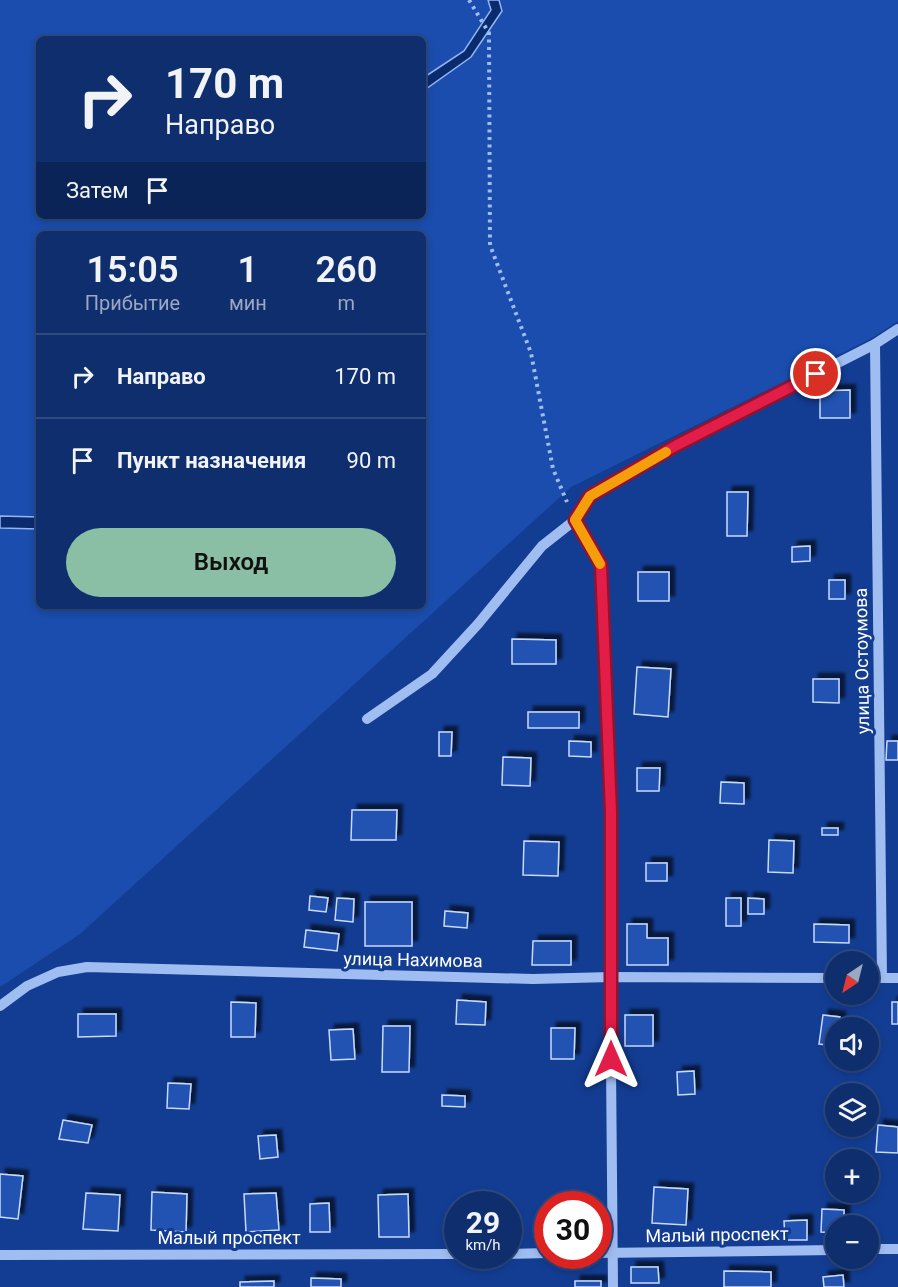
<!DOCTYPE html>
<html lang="ru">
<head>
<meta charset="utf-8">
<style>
	body { margin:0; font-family:Roboto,sans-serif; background:#1c3a76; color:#f1f3f6; height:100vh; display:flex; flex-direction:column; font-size:22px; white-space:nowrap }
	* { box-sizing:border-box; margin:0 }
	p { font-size:20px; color:#9ba8c2 }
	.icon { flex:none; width:33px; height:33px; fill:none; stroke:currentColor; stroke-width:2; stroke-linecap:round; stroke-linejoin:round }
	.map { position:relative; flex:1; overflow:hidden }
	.drawer { position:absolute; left:36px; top:231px; width:390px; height:378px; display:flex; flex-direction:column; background:#0e2e6e; border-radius:9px; box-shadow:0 3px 9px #0003,0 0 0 2px #2e4a81 }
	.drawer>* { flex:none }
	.banner { position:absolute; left:36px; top:36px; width:390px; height:183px; border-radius:9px; box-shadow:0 3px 9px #0003,0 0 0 2px #2e4a81; background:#0e2e6e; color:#f1f3f6; overflow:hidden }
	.needle { width:39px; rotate:215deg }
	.fabs { position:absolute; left:825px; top:951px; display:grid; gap:12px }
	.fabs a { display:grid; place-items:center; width:54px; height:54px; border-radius:50%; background:#0e2e6e; box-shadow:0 3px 9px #0003,0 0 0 2px #2e4a81; font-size:30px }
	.speed { position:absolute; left:444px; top:1191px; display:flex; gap:12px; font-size:30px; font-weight:700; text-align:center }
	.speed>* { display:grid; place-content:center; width:78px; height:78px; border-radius:50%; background:#0e2e6e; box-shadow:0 3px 9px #0003,0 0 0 2px #2e4a81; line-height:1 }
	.speed small { font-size:15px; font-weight:400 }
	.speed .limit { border:9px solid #d22; background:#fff; color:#111 }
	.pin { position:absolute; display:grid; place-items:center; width:51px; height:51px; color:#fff; margin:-26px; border:3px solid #fff; border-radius:50%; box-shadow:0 2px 6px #0007 }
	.me { position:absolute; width:66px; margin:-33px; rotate:0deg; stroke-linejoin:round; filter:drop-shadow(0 0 4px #0008) }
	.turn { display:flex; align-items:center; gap:21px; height:126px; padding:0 30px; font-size:27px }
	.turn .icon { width:78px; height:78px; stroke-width:2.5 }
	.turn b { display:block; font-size:42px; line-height:51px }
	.then { display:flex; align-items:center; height:57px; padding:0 30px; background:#0003; gap:12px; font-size:22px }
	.eta { display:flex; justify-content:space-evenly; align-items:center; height:102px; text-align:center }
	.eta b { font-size:36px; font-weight:600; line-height:42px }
	.cta { display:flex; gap:12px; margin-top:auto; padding:12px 30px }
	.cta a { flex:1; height:69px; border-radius:36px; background:#8abfa5; color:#111; font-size:24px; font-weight:600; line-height:69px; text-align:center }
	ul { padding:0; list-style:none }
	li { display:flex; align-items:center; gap:18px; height:84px; padding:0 30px; border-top:2px solid #2e4a81 }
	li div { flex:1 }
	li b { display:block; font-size:22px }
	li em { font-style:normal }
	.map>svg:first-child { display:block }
	.green { fill:#1a4dad; fill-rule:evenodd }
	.water { fill:#0b2b6f; stroke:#92b6f5; stroke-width:1.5 }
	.building { fill:#2052b2; stroke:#c8dafd; stroke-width:1.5; filter:url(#shadow) }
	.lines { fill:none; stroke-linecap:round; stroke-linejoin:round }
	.path { stroke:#a0bdf2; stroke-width:4; stroke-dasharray:3 4.5; stroke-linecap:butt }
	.minor { stroke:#a0bdf2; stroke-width:10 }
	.route-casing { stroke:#92132f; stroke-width:15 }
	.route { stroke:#e11d48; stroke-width:10 }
	.slow { stroke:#f59e0b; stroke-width:10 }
	.labels { text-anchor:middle; stroke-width:6; stroke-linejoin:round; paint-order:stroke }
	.street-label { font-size:18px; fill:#fff; stroke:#133d93 }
</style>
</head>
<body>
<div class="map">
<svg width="898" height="1287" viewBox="0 0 898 1287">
	<defs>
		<filter id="shadow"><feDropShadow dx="5.5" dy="-5.5" stdDeviation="1.5" flood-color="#0009"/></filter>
	</defs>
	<rect width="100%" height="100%" fill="#133d93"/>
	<!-- green -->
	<path class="green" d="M0 0H898V321L872 338 571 487 80 934 0 987ZM39 39H423V216H39ZM39 234H423V606H39Z"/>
	<!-- water -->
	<g class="water">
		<polygon points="488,0 499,0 502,11 471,57 423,91 423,78 464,51 491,10"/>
		<polygon points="0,516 39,517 39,529 0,528"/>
	</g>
	<!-- building -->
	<g class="building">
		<polygon points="850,390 850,418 820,418 820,391"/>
		<polygon points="727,492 748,492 747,536 727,536"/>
		<polygon points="810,546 810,561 792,562 792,547"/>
		<rect x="638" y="572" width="31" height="29"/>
		<rect x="829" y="580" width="16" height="19"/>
		<polygon points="512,639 556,640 556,664 512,664"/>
		<polygon points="637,667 671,669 668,717 634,714"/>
		<polygon points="813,679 839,679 839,703 813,702"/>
		<rect x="528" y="712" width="51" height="16"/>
		<polygon points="439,732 452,732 451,756 439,756"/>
		<polygon points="569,741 591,742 591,757 569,756"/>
		<polygon points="887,741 898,741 898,760 886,760"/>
		<polygon points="503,757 531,758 530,786 502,785"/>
		<polygon points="637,768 660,768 659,791 637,791"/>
		<polygon points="721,782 744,783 744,804 720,803"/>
		<polygon points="352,810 397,810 396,840 351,840"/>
		<rect x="822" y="828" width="16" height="7"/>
		<polygon points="769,840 794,841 793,873 768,872"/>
		<polygon points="524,841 559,842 558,876 523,875"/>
		<rect x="646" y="863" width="21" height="18"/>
		<polygon points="310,896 328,898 326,912 309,910"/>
		<polygon points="337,898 354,899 353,922 335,920"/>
		<rect x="726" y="898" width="15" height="28"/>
		<polygon points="748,898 764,899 764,914 748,914"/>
		<rect x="365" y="902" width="47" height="44"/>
		<polygon points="445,911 468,913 467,928 444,926"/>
		<polygon points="627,924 647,924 647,938 668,938 668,965 627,965"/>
		<polygon points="814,924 849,925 849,943 814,942"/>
		<polygon points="306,930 339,934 337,951 304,947"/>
		<polygon points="533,941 571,941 571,965 532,965"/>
		<polygon points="457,1000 486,1002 485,1025 456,1024"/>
		<polygon points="231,1002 256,1003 255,1037 231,1037"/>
		<rect x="892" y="1002" width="6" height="22"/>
		<polygon points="78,1014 116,1014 116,1036 78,1037"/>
		<rect x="625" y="1015" width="28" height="31"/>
		<polygon points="823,1015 840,1017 839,1028 836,1028 836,1046 819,1044"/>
		<polygon points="383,1026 410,1026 409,1072 382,1072"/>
		<polygon points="551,1028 575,1028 574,1059 551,1059"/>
		<polygon points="353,1029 355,1059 331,1060 329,1030"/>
		<polygon points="694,1071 695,1094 678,1095 677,1072"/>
		<polygon points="168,1083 191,1084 189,1109 167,1108"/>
		<polygon points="442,1095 465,1096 465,1107 442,1106"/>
		<polygon points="63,1120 92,1125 88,1143 59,1139"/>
		<polygon points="878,1125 898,1127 898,1153 876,1152"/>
		<polygon points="276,1135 278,1157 260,1159 258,1136"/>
		<polygon points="0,1174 23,1176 18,1219 0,1217"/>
		<polygon points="654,1187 688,1189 686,1225 652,1223"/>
		<polygon points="152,1192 187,1194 186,1232 151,1230"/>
		<polygon points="86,1193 120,1195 118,1231 83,1229"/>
		<polygon points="276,1193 279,1230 246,1232 244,1194"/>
		<polygon points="408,1194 409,1237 379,1237 378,1195"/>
		<polygon points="329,1203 330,1232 310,1232 310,1204"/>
		<polygon points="822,1209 844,1210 844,1226 836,1226 836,1233 821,1232"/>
		<polygon points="598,1216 603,1216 604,1243 598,1243"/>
		<polygon points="807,1220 807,1240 785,1240 784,1221"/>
		<polygon points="631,1267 658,1267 659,1283 631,1283"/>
		<polygon points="724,1271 771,1272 771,1287 724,1287"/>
		<polygon points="843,1275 844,1287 824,1287 823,1277"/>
		<polygon points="311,1278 341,1279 341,1287 311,1287"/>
		<polygon points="274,1281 274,1287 240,1287 240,1282"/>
		<rect x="575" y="1281" width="26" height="6"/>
	</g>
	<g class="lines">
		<!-- path -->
		<polyline class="path" points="469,0 489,33 490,245 531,353 553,469 567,502"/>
		<!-- minor -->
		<g class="minor">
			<polyline points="875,344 882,978"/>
			<polyline points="575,520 601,565 611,812 610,956 613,1287"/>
			<polyline points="367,719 432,674 478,624 542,546 575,520 590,496 677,445 875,344 898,329"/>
			<polyline points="868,978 898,978"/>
			<polyline points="0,1006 27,986 58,972 87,967 533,979 611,977 836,978"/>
			<polyline points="868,1249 898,1249"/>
			<polyline points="598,1253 836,1250"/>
			<polyline points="508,1254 548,1253"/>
			<polyline points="0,1255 458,1254"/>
		</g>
	</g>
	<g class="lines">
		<!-- route casing -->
		<g class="route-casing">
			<polyline id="route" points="611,1059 611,812 601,565 575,520 590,496 677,445 816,374"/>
		</g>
		<!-- route -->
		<use href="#route" class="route"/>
		<!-- slow -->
		<polyline class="slow" points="600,564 575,520 590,496 666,452"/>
	</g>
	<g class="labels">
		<!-- street labels -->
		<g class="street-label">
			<text transform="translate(862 661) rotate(-91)" y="6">улица Остоумова</text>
			<text transform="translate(413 960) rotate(1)" y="6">улица Нахимова</text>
			<text transform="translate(717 1235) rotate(-1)" y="6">Малый проспект</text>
			<text x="229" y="1244">Малый проспект</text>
		</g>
	</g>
</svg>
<div class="fabs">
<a><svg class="needle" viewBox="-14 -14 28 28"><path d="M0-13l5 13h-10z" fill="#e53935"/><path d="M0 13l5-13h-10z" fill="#9ba8c2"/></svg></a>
<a><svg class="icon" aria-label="sound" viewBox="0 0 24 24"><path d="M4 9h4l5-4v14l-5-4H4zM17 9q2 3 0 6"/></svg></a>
<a><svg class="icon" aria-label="layers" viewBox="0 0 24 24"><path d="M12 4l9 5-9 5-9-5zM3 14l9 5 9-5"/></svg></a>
<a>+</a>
<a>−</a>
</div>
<div class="speed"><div>29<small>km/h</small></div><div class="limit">30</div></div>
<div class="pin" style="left:816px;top:374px;background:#d93025"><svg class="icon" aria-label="arrive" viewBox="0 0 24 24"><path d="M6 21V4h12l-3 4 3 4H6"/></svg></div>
<svg class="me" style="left:611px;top:1059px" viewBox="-20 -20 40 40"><path d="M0-17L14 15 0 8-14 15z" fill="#e11d48" stroke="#fff" stroke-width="4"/></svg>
<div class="banner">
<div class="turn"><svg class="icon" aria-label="right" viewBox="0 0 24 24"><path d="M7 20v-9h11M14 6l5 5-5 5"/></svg><div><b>170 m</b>Направо</div></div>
<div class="then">Затем<svg class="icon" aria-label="arrive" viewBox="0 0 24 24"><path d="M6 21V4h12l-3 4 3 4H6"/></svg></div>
</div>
<section class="drawer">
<div class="eta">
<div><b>15:05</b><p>Прибытие</p></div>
<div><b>1</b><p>мин</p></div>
<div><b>260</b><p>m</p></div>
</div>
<ul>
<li><svg class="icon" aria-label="right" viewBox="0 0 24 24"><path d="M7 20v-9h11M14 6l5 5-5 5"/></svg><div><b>Направо</b></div><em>170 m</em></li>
<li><svg class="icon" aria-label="arrive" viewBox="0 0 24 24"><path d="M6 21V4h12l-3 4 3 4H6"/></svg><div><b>Пункт назначения</b></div><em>90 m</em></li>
</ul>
<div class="cta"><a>Выход</a></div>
</section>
</div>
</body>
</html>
